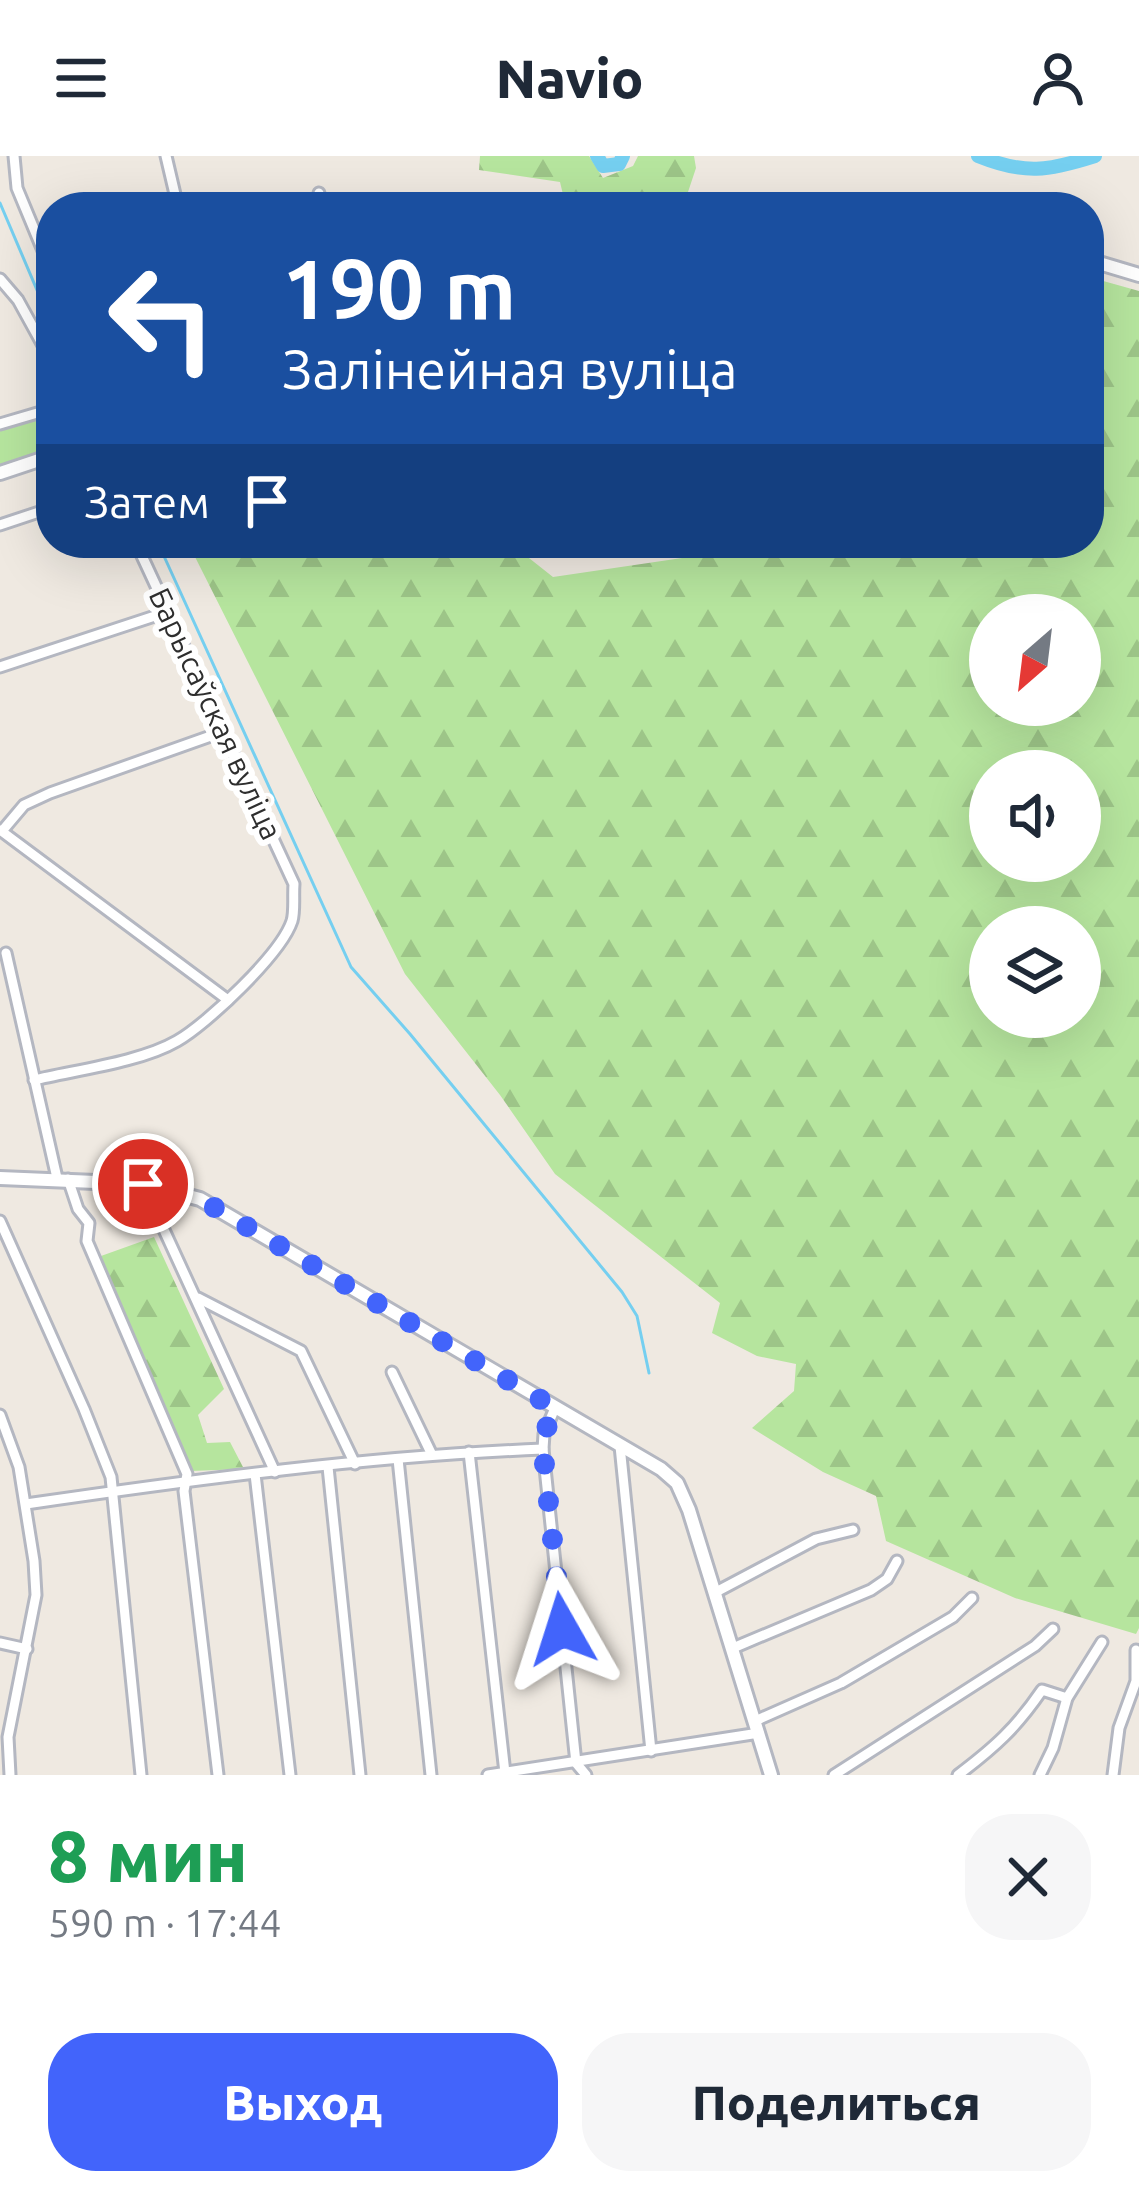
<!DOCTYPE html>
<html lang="ru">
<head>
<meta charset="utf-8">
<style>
	body { margin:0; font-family:Ubuntu,sans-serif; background:#f6f6f7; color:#1f2937; height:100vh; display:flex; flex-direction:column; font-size:45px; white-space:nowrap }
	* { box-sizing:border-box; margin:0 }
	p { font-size:39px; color:#747a83 }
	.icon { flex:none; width:66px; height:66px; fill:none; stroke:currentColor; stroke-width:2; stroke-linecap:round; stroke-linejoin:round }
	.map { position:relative; height:1619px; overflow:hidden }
	.drawer { display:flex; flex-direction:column; background:#fff; flex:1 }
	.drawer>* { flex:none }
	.top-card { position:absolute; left:36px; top:36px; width:1068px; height:366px; border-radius:48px; box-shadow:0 12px 48px #0002; background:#1a4fa0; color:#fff; overflow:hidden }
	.needle { width:78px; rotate:208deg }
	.buttons { position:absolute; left:969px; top:438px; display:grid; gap:24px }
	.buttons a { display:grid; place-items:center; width:132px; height:132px; border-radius:50%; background:#fff; box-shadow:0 12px 48px #0002; font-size:60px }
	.pin { position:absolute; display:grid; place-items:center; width:102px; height:102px; color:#fff; margin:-51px; border:6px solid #fff; border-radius:50%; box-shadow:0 3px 12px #0007 }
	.me { position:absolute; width:132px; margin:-66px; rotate:354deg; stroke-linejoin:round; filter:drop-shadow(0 0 9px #0008) }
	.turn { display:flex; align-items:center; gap:42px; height:252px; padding:0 48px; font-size:54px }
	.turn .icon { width:156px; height:156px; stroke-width:2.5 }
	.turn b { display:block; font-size:84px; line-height:102px }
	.then { display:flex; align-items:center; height:114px; padding:0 48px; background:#0003; gap:24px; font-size:45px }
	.round { display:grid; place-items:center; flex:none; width:126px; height:126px; border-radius:48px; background:#f6f6f7 }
	.headline { display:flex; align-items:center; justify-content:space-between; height:204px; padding:0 48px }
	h1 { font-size:72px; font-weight:800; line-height:90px; color:#1e9e55 }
	.primary-button { display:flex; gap:24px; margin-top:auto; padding:24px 48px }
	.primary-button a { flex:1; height:138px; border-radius:48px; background:#4264fb; color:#fff; font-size:48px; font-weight:800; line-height:138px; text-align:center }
	.primary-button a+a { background:#f6f6f7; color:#1f2937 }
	header { display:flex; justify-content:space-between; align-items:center; height:156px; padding:0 48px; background:#fff; font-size:54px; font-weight:800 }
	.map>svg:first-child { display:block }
	.forest { fill:url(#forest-firs); fill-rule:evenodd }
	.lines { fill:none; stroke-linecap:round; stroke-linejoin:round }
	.stream { stroke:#75cff0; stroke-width:3 }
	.river { stroke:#75cff0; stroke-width:14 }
	.street-casing { stroke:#b4b7c1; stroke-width:15 }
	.secondary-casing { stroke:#b4b7c1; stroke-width:18 }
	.street { stroke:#fff; stroke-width:9 }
	.secondary { stroke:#fff; stroke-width:12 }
	.route { stroke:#4264fb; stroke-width:21; stroke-dasharray:0 37.8 }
	.labels { text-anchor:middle; stroke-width:12; stroke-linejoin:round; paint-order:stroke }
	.street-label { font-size:30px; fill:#2e2e2e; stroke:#fff }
</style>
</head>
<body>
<header><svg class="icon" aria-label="menu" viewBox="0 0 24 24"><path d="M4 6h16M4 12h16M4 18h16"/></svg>Navio<svg class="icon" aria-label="person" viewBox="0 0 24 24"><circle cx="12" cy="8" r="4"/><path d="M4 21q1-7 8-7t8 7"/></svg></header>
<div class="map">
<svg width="1139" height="1619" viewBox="0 0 1139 1619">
	<defs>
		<pattern id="forest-firs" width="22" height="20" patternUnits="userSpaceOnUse" patternTransform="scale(3)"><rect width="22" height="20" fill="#b6e59e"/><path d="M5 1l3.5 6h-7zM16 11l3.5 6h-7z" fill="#9dc588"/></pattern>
	</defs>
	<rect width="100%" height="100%" fill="#efe9e1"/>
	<!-- forest -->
	<g class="forest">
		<polygon points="480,0 589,0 603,22 633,10 638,0 694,0 696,12 683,51 566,51 560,26 479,14"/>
		<path d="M1089 121 1139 135V1472L1136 1478 1015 1442 886 1385 876 1340 823 1316 752 1272 794 1235 796 1208 757 1200 712 1177 720 1147 555 1018 500 939 405 818 188 387H510L553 421 716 397 757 387H1089V159L1094 155 1089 151ZM1080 459V549H990V459ZM990 615H1080V705H990ZM990 771H1080V861H990Z"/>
		<polygon points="51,257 51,293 0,310 0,272"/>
		<polygon points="154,1081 224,1233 198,1259 207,1287 230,1286 244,1313 191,1315 101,1100"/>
	</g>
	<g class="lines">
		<!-- stream -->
		<g class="stream">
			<polyline points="0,47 51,167"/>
			<polyline points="158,387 351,811 410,878 622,1136 637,1160 649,1217"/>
		</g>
		<!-- river -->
		<g class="river">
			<polyline points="597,0 603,10 619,8 623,0"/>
			<path d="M978 0C1025 19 1048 15 1095 0"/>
		</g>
		<!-- street casing -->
		<g class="street-casing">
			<g id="street">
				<polyline points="14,0 17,32 51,114"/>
				<polyline points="166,0 178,51"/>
				<polyline points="319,37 321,51"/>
				<polyline points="436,50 436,51"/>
				<polyline points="0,123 18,144 51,204"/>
				<polyline points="0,268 51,253"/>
				<polyline points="0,369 51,352"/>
				<polyline points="0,511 167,456"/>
				<polyline points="0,674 228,844"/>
				<polyline points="2,675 24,649 50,637 222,576"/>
				<polyline points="6,797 57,1022"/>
				<path d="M34 924C76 914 141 906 177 885 207 868 281 798 292 765 295 755 293 740 294 728L136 387"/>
				<polyline points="68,1023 78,1053 89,1067 87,1085 187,1318 184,1335 218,1619"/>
				<polyline points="143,1028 275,1316"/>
				<polyline points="0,1065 84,1253 111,1321 141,1619"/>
				<polyline points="198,1142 301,1195 355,1308"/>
				<polyline points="392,1216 432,1299"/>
				<polyline points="555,1252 544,1278 543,1293 576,1607 586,1619"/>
				<polyline points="0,1259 19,1311 34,1405 36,1439 8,1581 10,1619"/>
				<polyline points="620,1290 651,1595"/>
				<polyline points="469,1296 505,1617"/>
				<polyline points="398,1303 431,1619"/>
				<polyline points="328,1311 360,1619"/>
				<polyline points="255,1318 290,1619"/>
				<path d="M26 1348C197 1323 370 1300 543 1293"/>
				<polyline points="716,1436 816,1383 853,1374"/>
				<polyline points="0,1487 27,1493"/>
				<polyline points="733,1492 871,1434 887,1423 897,1405"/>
				<polyline points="755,1565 841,1527 953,1461 972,1442"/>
				<polyline points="488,1619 759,1577"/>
				<polyline points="834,1619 1035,1490 1053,1473"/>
				<path d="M958 1619C995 1591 1016 1572 1042 1534L1067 1542"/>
				<polyline points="1040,1619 1053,1592 1067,1542 1102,1486"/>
				<polyline points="1113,1619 1119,1572 1136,1525 1136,1494"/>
			</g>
		</g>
		<!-- secondary casing -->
		<g class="secondary-casing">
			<g id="secondary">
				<polyline points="1089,104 1139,119"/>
				<polyline points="0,317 51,300"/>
				<polyline points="0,1022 143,1028 200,1043 661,1313 677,1327 689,1354 771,1619"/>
			</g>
		</g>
		<!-- street -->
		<use href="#street" class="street"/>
		<!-- secondary -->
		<use href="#secondary" class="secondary"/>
	</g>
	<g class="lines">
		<!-- route -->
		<polyline class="route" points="143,1028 200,1043 555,1252 544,1278 543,1294 562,1473"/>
	</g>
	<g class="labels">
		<!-- street labels -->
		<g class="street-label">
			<text transform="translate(215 558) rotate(65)" y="10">Барысаўская вуліца</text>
		</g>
	</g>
</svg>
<div class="buttons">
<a><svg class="needle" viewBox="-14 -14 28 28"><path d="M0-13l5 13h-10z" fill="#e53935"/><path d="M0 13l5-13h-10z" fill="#747a83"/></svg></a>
<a><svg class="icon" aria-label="sound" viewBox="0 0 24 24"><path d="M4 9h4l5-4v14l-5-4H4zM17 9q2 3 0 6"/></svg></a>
<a><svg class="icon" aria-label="layers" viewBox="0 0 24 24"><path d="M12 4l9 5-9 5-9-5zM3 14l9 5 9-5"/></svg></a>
</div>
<div class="pin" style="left:143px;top:1028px;background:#d93025"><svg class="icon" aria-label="arrive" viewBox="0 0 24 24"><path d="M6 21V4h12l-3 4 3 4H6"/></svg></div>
<svg class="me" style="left:562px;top:1473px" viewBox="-20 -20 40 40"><path d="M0-17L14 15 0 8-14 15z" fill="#4264fb" stroke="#fff" stroke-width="4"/></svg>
<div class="top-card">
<div class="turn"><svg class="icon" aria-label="left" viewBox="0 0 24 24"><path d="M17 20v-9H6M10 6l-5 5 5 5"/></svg><div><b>190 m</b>Залінейная вуліца</div></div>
<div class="then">Затем<svg class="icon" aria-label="arrive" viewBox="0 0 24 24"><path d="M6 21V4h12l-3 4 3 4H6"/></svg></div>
</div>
</div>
<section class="drawer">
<div class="headline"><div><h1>8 мин</h1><p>590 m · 17:44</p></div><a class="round"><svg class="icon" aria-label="close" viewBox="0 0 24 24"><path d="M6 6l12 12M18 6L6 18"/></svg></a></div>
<div class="primary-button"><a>Выход</a><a>Поделиться</a></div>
</section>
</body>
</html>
